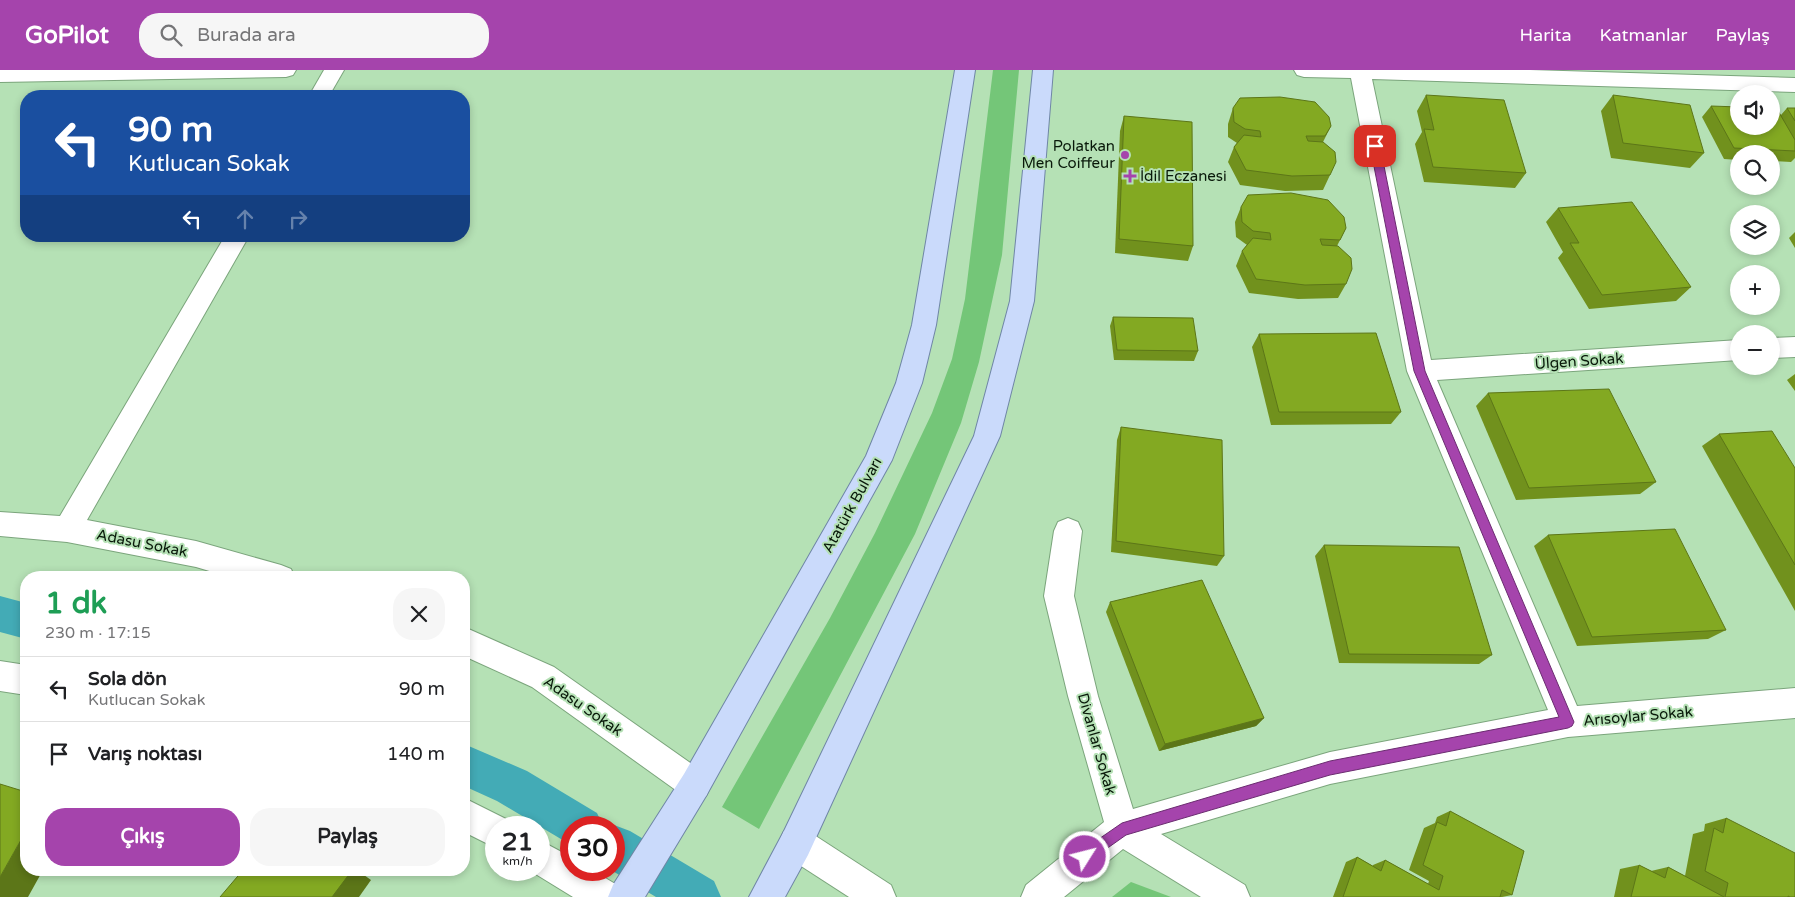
<!DOCTYPE html>
<html lang="tr">
<head>
<meta charset="utf-8">
<style>
	body { margin:0; font-family:"Varela Round",sans-serif; background:#f6f6f6; color:#202124; height:100vh; display:flex; flex-direction:column; font-size:19px; white-space:nowrap }
	* { box-sizing:border-box; margin:0 }
	p { font-size:16px; color:#757577 }
	.icon { flex:none; width:28px; height:28px; fill:none; stroke:currentColor; stroke-width:2; stroke-linecap:round; stroke-linejoin:round }
	.map { position:relative; flex:1; overflow:hidden }
	.drawer { position:absolute; left:20px; top:501px; width:450px; height:305px; display:flex; flex-direction:column; background:#fff; border-radius:20px; box-shadow:0 2px 8px #0003 }
	.drawer>* { flex:none }
	.guide { position:absolute; left:20px; top:20px; width:450px; height:152px; border-radius:20px; box-shadow:0 2px 8px #0003; background:#1a4fa0; color:#fff; overflow:hidden }
	.fabs { position:absolute; left:1730px; top:15px; display:grid; gap:10px }
	.fabs a { display:grid; place-items:center; width:50px; height:50px; border-radius:50%; background:#fff; box-shadow:0 2px 8px #0003; font-size:25px }
	.speed { position:absolute; left:485px; top:746px; display:flex; gap:10px; font-size:25px; font-weight:700; text-align:center }
	.speed>* { display:grid; place-content:center; width:65px; height:65px; border-radius:50%; background:#fff; box-shadow:0 2px 8px #0003; line-height:1 }
	.speed small { font-size:12px; font-weight:400 }
	.speed .limit { border:8px solid #d22; background:#fff; color:#111 }
	.pin { position:absolute; display:grid; place-items:center; width:42px; height:42px; color:#fff; margin:-21px; border-radius:10px; box-shadow:0 2px 8px #0006 }
	.me { position:absolute; width:55px; margin:-28px; rotate:54deg; stroke-linejoin:round; filter:drop-shadow(0 0 4px #0008) }
	.turn { display:flex; align-items:center; gap:18px; height:105px; padding:0 25px; font-size:22px }
	.turn .icon { width:65px; height:65px; stroke-width:2.5 }
	.turn b { display:block; font-size:35px; line-height:42px }
	.lanes { display:flex; align-items:center; height:48px; padding:0 25px; background:#0003; justify-content:center; gap:25px; direction:ltr }
	.lanes .off { opacity:.35 }
	.round { display:grid; place-items:center; flex:none; width:52px; height:52px; border-radius:20px; background:#f6f6f6 }
	.head { display:flex; align-items:center; justify-content:space-between; height:85px; padding:0 25px }
	h1 { font-size:30px; font-weight:700; line-height:38px; color:#1e9e55 }
	.cta { display:flex; gap:10px; margin-top:auto; padding:10px 25px }
	.cta a { flex:1; height:58px; border-radius:20px; background:#a544ac; color:#fff; font-size:20px; font-weight:700; line-height:58px; text-align:center }
	.cta a+a { background:#f6f6f6; color:#202124 }
	ul { padding:0; list-style:none }
	li { display:flex; align-items:center; gap:15px; height:65px; padding:0 25px; border-top:1px solid #e0e0e0 }
	li div { flex:1 }
	li b { display:block; font-size:19px }
	li em { font-style:normal }
	header { display:flex; align-items:center; gap:30px; box-sizing:border-box; height:70px; padding:0 25px; background:#a544ac; color:#fff }
	header strong { font-size:24px }
	nav { display:flex; gap:28px; margin-inline-start:auto; font-size:18px }
	.search { width:350px; height:45px; background:#f6f6f6; display:flex; align-items:center; gap:12px; box-sizing:border-box; padding:0 18px; border-radius:20px; color:#757577; font-size:19px }
	.map>svg:first-child { display:block }
	.green { fill:#74c678 }
	.lines { fill:none; stroke-linecap:round; stroke-linejoin:round }
	.canal { fill:#43abb6; fill-rule:evenodd }
	.minor-casing { stroke:#7ba57c; stroke-width:2 }
	.major-casing { stroke:#6f86a5; stroke-width:2 }
	.minor { fill:#fff; fill-rule:evenodd }
	.major { fill:#cadafb; fill-rule:evenodd }
	.wall { fill:#71911d }
	.shaded-wall { fill:#5c7618 }
	.building { fill:#83a922; stroke:#5c7618 }
	.route { fill:#a544ac; stroke:#6b2c70 }
	.poi-dot { fill:#a544ac; stroke:#b5e1b5; stroke-width:2 }
	.labels { text-anchor:middle; stroke-width:4; stroke-linejoin:round; paint-order:stroke }
	.poi-label { font-size:15px; fill:#09190a; stroke:#b5e1b5; text-anchor:end }
	.street-label { font-size:15px; fill:#09190a; stroke:#b5e1b5 }
</style>
</head>
<body>
<header>
<strong>GoPilot</strong>
<div class="search"><svg class="icon" aria-label="search" viewBox="0 0 24 24"><circle cx="10" cy="10" r="6"/><path d="M15 15l6 6"/></svg>Burada ara</div>
<nav><a>Harita</a><a>Katmanlar</a><a>Paylaş</a></nav>
</header>
<div class="map">
<svg width="1795" height="827" viewBox="0 0 1795 827">
	<rect width="100%" height="100%" fill="#b5e1b5"/>
	<!-- green -->
	<g class="green">
		<polygon points="993,0 1019,0 1002,185 979,292 961,353 915,464 759,759 722,737 830,548 875,463 932,343 952,289 965,229"/>
		<polygon points="1131,812 1171,827 1112,827"/>
	</g>
	<g class="lines">
		<!-- canal -->
		<g class="canal">
			<polygon points="0,526 26,533 26,569 0,562"/>
			<polygon points="464,674 527,701 597,743 604,758 571,758 571,775 497,731 464,716"/>
			<polygon points="614,755 630,761 714,811 721,827 656,827 611,800 614,800 614,758 608,758"/>
		</g>
		<!-- minor casing -->
		<g class="minor-casing">
			<g id="minor">
				<polygon points="0,0 296,0 293,5 286,7 0,12"/>
				<polygon points="324,0 344,0 329,26 309,26"/>
				<polygon points="1294,0 1530,0 1795,8 1795,22 1372,9 1431,290 1739,270 1739,290 1437,310 1577,636 1795,618 1795,648 1568,667 1330,714 1161,764 1245,815 1250,827 1201,827 1123,779 1064,827 1021,827 1026,815 1104,752 1068,626 1044,526 1054,461 1058,452 1068,448 1078,452 1082,461 1074,526 1098,626 1133,739 1330,682 1548,640 1407,301 1351,8 1304,7 1297,5"/>
				<polygon points="225,166 249,166 87,450 196,471 281,495 291,499 295,508 233,508 196,497 67,472 0,466 0,442 60,446"/>
				<polygon points="1795,267 1795,287 1771,288 1771,268"/>
				<polygon points="464,557 554,597 706,704 711,715 706,726 695,731 684,726 532,617 464,586"/>
				<polygon points="0,591 26,595 26,625 0,621"/>
				<polygon points="464,728 508,750 511,758 496,758 496,778 464,762"/>
				<polygon points="796,756 808,761 891,815 896,827 849,827 784,785 779,773 784,761"/>
				<polygon points="539,770 571,787 571,800 592,800 617,815 622,827 573,827 529,800 539,800"/>
			</g>
		</g>
		<!-- major casing -->
		<g class="major-casing">
			<g id="major">
				<polygon points="955,0 975,0 936,255 922,313 892,390 706,726 645,827 608,827 613,815 684,704 866,386 896,313 912,255"/>
				<polygon points="1033,0 1053,0 1034,231 1000,366 808,785 785,827 749,827 784,761 974,366 1010,231"/>
			</g>
		</g>
		<!-- minor -->
		<use href="#minor" class="minor"/>
		<!-- major -->
		<use href="#major" class="major"/>
	</g>
	<!-- wall -->
	<g class="wall">
		<polygon points="1426,25 1526,103 1515,118 1424,112 1415,74 1422,62 1417,41"/>
		<polygon points="1613,25 1704,83 1690,98 1611,88 1601,41"/>
		<polygon points="1711,36 1781,45 1787,38 1795,38 1795,88 1791,92 1771,91 1771,84 1739,84 1739,90 1724,89 1702,47"/>
		<polygon points="1233,38 1331,56 1323,72 1330,105 1323,120 1285,121 1240,115 1228,92 1234,77 1237,73 1228,67 1228,54"/>
		<polygon points="1124,46 1193,176 1188,191 1115,183 1120,61"/>
		<polygon points="1241,137 1346,158 1337,176 1346,214 1338,228 1298,229 1249,223 1236,196 1242,181 1247,175 1236,167 1235,152"/>
		<polygon points="1558,138 1691,217 1676,231 1589,239 1558,188 1563,182 1546,152"/>
		<polygon points="1795,162 1795,178 1789,168"/>
		<polygon points="1113,247 1198,281 1194,291 1114,290 1110,256"/>
		<polygon points="1259,264 1401,342 1391,354 1271,355 1252,277"/>
		<polygon points="1795,304 1795,321 1787,310"/>
		<polygon points="1488,323 1656,412 1640,424 1516,430 1476,336"/>
		<polygon points="1121,357 1224,486 1217,496 1111,482 1117,370"/>
		<polygon points="1719,364 1795,398 1795,541 1702,376"/>
		<polygon points="1548,465 1726,560 1708,569 1577,576 1534,476"/>
		<polygon points="1324,475 1492,585 1479,594 1339,593 1315,486"/>
		<polygon points="1110,532 1264,648 1256,656 1159,681 1106,542"/>
		<polygon points="1450,741 1512,825 1502,827 1333,827 1346,792 1357,787 1373,796 1373,795 1385,790 1428,814 1429,811 1409,800 1424,758 1435,753 1437,747"/>
		<polygon points="1726,748 1795,827 1614,827 1620,799 1639,795 1651,801 1668,797 1685,806 1693,764 1704,761 1705,754"/>
	</g>
	<!-- shaded-wall -->
	<g class="shaded-wall">
		<polygon points="1264,648 1256,656 1159,681 1165,674"/>
		<polygon points="26,761 26,800 43,800 28,827 0,827 0,807"/>
		<polygon points="345,800 357,800 371,810 359,827 332,827"/>
	</g>
	<!-- building -->
	<g class="building">
		<polygon points="1426,25 1504,30 1526,103 1433,97 1424,59 1434,60"/>
		<polygon points="1613,25 1690,35 1704,83 1623,73"/>
		<polygon points="1280,27 1315,32 1329,47 1331,56 1325,66 1306,66 1308,71 1323,72 1335,82 1336,92 1330,105 1292,106 1246,100 1234,77 1244,65 1261,67 1260,61 1245,59 1234,52 1233,38 1240,28"/>
		<polygon points="1711,36 1739,37 1739,56 1771,56 1771,39 1777,39 1795,70 1795,81 1734,78"/>
		<polygon points="1787,38 1795,38 1795,51"/>
		<polygon points="1124,46 1192,52 1193,176 1119,169"/>
		<polygon points="1291,123 1328,130 1344,147 1346,158 1340,170 1320,169 1322,175 1338,176 1351,188 1352,199 1346,214 1305,215 1256,209 1242,181 1253,168 1271,170 1270,163 1253,161 1242,152 1241,137 1248,125"/>
		<polygon points="1632,132 1691,217 1602,225 1570,173 1579,173 1558,138"/>
		<polygon points="1113,247 1193,248 1198,281 1117,280"/>
		<polygon points="1376,263 1401,342 1279,342 1259,264"/>
		<polygon points="1609,319 1656,412 1529,418 1488,323"/>
		<polygon points="1121,357 1222,370 1224,486 1116,471"/>
		<polygon points="1772,361 1795,398 1795,495 1719,364"/>
		<polygon points="1675,459 1726,560 1592,567 1548,465"/>
		<polygon points="1324,475 1459,477 1492,585 1349,584"/>
		<polygon points="1202,510 1264,648 1165,674 1110,532"/>
		<polygon points="0,714 26,722 26,761 0,807"/>
		<polygon points="1450,741 1524,781 1512,825 1502,820 1500,827 1343,827 1357,787 1381,801 1385,790 1439,820 1443,806 1423,795 1437,752 1446,756"/>
		<polygon points="1726,748 1795,783 1795,827 1790,827 1788,826 1788,827 1725,827 1728,813 1705,801 1714,758 1723,763"/>
		<polygon points="1639,795 1665,808 1668,797 1724,827 1631,827"/>
		<polygon points="243,800 345,800 350,803 332,827 220,827"/>
	</g>
	<!-- route -->
	<polygon class="route" points="1375,72 1380,76 1425,301 1574,652 1572,656 1568,658 1330,705 1126,765 1085,794 1080,792 1078,787 1080,782 1122,753 1330,691 1559,647 1414,301 1370,76"/>
	<!-- markers -->
	<g class="poi-dot">
		<circle cx="1125" cy="85" r="5"/>
		<path d="M1127.5 98.5h5v5h5v5h-5v5h-5v-5h-5v-5h5z"/>
	</g>
	<g class="labels">
		<!-- poi labels -->
		<g class="poi-label">
			<text x="1115" y="81">Polatkan<tspan x="1115" dy="17">Men Coiffeur</tspan></text>
			<text x="1140" y="111" text-anchor="start">İdil Eczanesi</text>
		</g>
		<!-- street labels -->
		<g class="street-label">
			<text transform="translate(1579 291) rotate(-4)" y="5">Ülgen Sokak</text>
			<text transform="translate(852 435) rotate(-61)" y="5">Atatürk Bulvarı</text>
			<text transform="translate(142 473) rotate(11)" y="5">Adasu Sokak</text>
			<text transform="translate(583 636) rotate(35)" y="5">Adasu Sokak</text>
			<text transform="translate(1638 646) rotate(-5)" y="5">Arısoylar Sokak</text>
			<text transform="translate(1097 674) rotate(74)" y="5">Divanlar Sokak</text>
		</g>
	</g>
</svg>
<div class="fabs">
<a><svg class="icon" aria-label="sound" viewBox="0 0 24 24"><path d="M4 9h4l5-4v14l-5-4H4zM17 9q2 3 0 6"/></svg></a>
<a><svg class="icon" aria-label="search" viewBox="0 0 24 24"><circle cx="10" cy="10" r="6"/><path d="M15 15l6 6"/></svg></a>
<a><svg class="icon" aria-label="layers" viewBox="0 0 24 24"><path d="M12 4l9 5-9 5-9-5zM3 14l9 5 9-5"/></svg></a>
<a>+</a>
<a>−</a>
</div>
<div class="speed"><div>21<small>km/h</small></div><div class="limit">30</div></div>
<div class="pin" style="left:1375px;top:76px;background:#d93025"><svg class="icon" aria-label="arrive" viewBox="0 0 24 24"><path d="M6 21V4h12l-3 4 3 4H6"/></svg></div>
<svg class="me" style="left:1085px;top:787px" viewBox="-20 -20 40 40"><circle r="17" fill="#a544ac" stroke="#fff" stroke-width="3"/><path d="M0-11L8 9 0 5-8 9z" fill="#fff"/></svg>
<div class="guide">
<div class="turn"><svg class="icon" aria-label="left" viewBox="0 0 24 24"><path d="M17 20v-9H6M10 6l-5 5 5 5"/></svg><div><b>90 m</b>Kutlucan Sokak</div></div>
<div class="lanes"><svg class="icon" aria-label="left" viewBox="0 0 24 24"><path d="M17 20v-9H6M10 6l-5 5 5 5"/></svg><svg class="icon off" aria-label="ahead" viewBox="0 0 24 24"><path d="M12 20V5M6 11l6-6 6 6"/></svg><svg class="icon off" aria-label="right" viewBox="0 0 24 24"><path d="M7 20v-9h11M14 6l5 5-5 5"/></svg></div>
</div>
<section class="drawer">
<div class="head"><div><h1>1 dk</h1><p>230 m · 17:15</p></div><a class="round"><svg class="icon" aria-label="close" viewBox="0 0 24 24"><path d="M6 6l12 12M18 6L6 18"/></svg></a></div>
<ul>
<li><svg class="icon" aria-label="left" viewBox="0 0 24 24"><path d="M17 20v-9H6M10 6l-5 5 5 5"/></svg><div><b>Sola dön</b><p>Kutlucan Sokak</p></div><em>90 m</em></li>
<li><svg class="icon" aria-label="arrive" viewBox="0 0 24 24"><path d="M6 21V4h12l-3 4 3 4H6"/></svg><div><b>Varış noktası</b></div><em>140 m</em></li>
</ul>
<div class="cta"><a>Çıkış</a><a>Paylaş</a></div>
</section>
</div>
</body>
</html>
